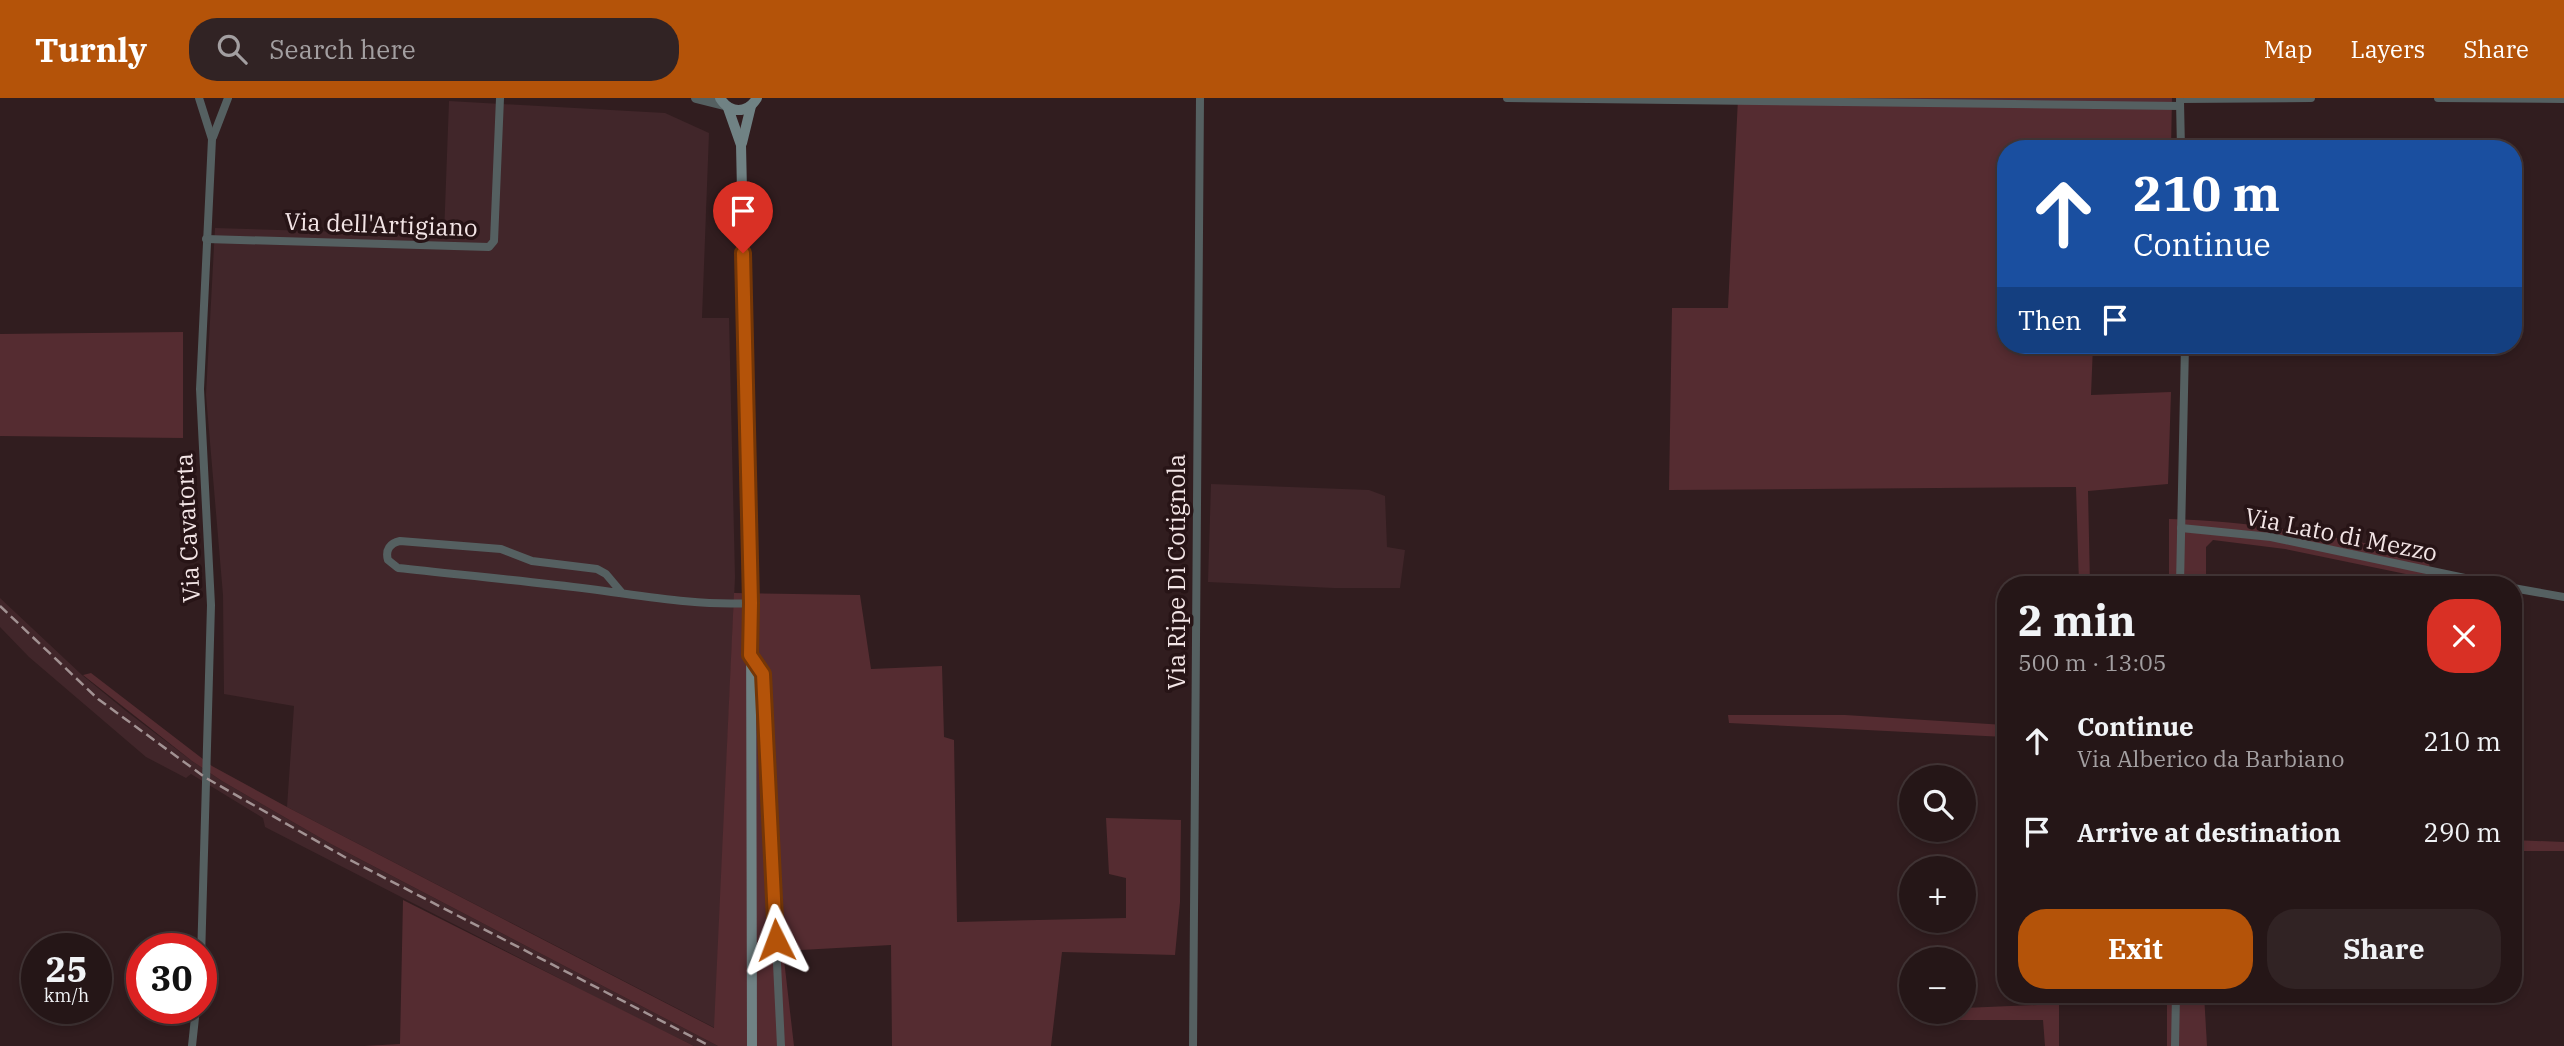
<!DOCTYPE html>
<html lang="en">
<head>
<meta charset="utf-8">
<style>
	body { margin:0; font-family:"IBM Plex Serif",serif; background:#312324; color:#f1f3f6; height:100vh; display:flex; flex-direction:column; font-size:26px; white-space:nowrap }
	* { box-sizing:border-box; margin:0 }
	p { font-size:23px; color:#a39fa1 }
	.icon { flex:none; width:38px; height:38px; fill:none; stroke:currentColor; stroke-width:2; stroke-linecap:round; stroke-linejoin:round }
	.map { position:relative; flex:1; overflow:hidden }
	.sheet { position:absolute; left:1997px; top:478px; width:525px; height:427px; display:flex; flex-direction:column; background:#251617; border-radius:28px; box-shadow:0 4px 10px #0003,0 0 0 2px #423536 }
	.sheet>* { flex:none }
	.guide { position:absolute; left:1997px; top:42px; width:525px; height:214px; border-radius:28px; box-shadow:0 4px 10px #0003,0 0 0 2px #423536; background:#1a4fa0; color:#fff; overflow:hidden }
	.controls { position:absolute; left:1899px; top:667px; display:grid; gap:14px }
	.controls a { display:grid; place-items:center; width:77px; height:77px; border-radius:50%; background:#251617; box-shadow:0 4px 10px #0003,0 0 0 2px #423536; font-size:35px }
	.speed { position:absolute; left:21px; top:835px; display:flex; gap:14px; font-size:35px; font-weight:700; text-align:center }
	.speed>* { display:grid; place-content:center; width:91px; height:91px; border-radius:50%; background:#251617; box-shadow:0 4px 10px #0003,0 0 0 2px #423536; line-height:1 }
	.speed small { font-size:18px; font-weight:400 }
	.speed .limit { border:10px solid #d22; background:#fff; color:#111 }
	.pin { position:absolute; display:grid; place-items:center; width:60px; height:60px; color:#fff; margin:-72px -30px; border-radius:50% 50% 50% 0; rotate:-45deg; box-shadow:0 0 7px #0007 }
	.pin .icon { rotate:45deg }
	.me { position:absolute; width:77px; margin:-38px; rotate:357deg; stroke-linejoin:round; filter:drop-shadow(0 0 5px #0008) }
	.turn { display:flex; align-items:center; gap:24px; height:147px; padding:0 21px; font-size:32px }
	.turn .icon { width:91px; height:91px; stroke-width:2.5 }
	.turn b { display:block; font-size:49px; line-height:60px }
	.then { display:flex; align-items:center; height:66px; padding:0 21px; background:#0003; gap:14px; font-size:26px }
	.round { display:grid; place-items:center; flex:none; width:74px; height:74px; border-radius:28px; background:#312324 }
	.overview { display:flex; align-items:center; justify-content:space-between; height:119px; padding:0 21px }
	h1 { font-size:42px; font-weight:800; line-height:52px }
	.cta { display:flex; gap:14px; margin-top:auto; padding:14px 21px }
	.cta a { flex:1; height:80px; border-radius:28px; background:#b45309; color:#fff; font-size:28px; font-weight:800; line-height:80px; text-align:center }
	.cta a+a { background:#312324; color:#f1f3f6 }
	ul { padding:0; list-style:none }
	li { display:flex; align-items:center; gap:21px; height:91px; padding:0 21px }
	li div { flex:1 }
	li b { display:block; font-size:26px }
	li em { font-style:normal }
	header { display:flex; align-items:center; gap:42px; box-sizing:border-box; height:98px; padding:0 35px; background:#b45309; color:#fff }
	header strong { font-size:33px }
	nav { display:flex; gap:38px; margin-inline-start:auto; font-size:24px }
	.search { width:490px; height:63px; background:#312324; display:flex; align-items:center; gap:18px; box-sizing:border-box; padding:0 24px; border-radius:28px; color:#a39fa1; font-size:26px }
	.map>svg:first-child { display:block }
	.built { fill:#41262a }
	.green { fill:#552c31 }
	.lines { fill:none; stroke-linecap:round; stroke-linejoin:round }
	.minor { stroke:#556061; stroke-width:8 }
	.tertiary { stroke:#556061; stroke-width:10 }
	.secondary { stroke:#708284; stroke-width:10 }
	.rail { stroke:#a29293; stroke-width:2.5; stroke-dasharray:10 5; stroke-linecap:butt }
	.route-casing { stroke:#753606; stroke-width:18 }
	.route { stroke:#b45309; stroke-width:12 }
	.labels { text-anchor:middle; stroke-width:7; stroke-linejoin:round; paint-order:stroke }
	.street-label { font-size:24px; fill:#f3e5e6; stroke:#271416 }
</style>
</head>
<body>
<header>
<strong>Turnly</strong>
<div class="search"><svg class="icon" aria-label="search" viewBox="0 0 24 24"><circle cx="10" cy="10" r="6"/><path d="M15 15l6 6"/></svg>Search here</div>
<nav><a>Map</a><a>Layers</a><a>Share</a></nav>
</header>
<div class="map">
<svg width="2564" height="948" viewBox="0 0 2564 948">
	<rect width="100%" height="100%" fill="#311d1f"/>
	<!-- built -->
	<g class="built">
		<polygon points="449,3 665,15 709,35 702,220 729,220 735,479 715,930 287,709 294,608 224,596 223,497 206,297 215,130 444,137"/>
		<polygon points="1211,386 1369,392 1385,398 1387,449 1405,452 1400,490 1334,490 1208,484"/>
		<polygon points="0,500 82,577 126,613 192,663 222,683 331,746 718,948 694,948 613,908 265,729 263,720 191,676 186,680 146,659 29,559 0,529"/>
	</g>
	<!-- green -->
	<g class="green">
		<polygon points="1738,0 2172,0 2171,51 2006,51 2006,247 2093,247 2091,297 2171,294 2168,386 2088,393 2090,486 2079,486 2076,389 1669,392 1672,210 1728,210"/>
		<polygon points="183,234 183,340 0,338 0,236"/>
		<path d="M2169 421C2257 423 2343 440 2429 458L2430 481 2285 451 2213 442 2206 449V486H2169Z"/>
		<polygon points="734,495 860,497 871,571 942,568 944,639 954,642 957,824 1126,820 1126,780 1109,776 1106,720 1181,722 1180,804 1175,857 1062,854 1051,948 892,948 891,847 783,853 794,948 718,948 331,746 222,683 192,663 83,577 91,575 212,668 287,709 714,930"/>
		<polygon points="1728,617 1845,617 2005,627 2005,639 1729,625"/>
		<polygon points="2513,742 2564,744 2564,753 2513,753"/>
		<polygon points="403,802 694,948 364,948 400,946"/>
		<polygon points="2167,896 2204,896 2207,948 2167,948"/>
		<polygon points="2059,906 2059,948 2045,948 2043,922 1947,922 1949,914 1964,914 1964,910"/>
	</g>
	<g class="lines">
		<!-- minor -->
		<g class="minor">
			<polyline points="199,0 212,41 200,291 211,507 201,861"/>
			<polyline points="1507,0 2180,8"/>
			<polyline points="2438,0 2564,1"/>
			<polyline points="2180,1 2311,0"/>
			<polyline points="2180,3 2181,51"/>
			<polyline points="213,39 228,0"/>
			<polyline points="206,141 489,149 494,143 500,0"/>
			<polyline points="2181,430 2271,439 2493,486"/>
			<polyline points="2180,486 2185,247"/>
			<polyline points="2513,490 2564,499"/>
			<path d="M622 495 606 476 597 471 532 463 501 451 400 443C390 445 385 452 388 462L398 470C462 477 526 483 590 491 644 498 697 508 751 505"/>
			<polyline points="751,559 763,576 781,948"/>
			<polyline points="192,948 196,910"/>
			<polyline points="1193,948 1200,0"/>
			<polyline points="2175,948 2176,896"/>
		</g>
		<!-- tertiary -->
		<polyline class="tertiary" points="696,0 724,7"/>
		<!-- secondary -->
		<g class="secondary">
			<path d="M720 0C730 16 747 16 757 0"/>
			<polyline points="728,10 741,47 751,505 752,948"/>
			<polyline points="742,45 751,8"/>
		</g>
		<!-- rail -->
		<polyline class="rail" points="0,508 98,601 206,680 350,762 710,948"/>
	</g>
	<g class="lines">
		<!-- route casing -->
		<g class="route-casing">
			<polyline id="route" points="743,155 751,505 750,557 763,576 776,842"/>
		</g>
		<!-- route -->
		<use href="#route" class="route"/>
	</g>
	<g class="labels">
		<!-- street labels -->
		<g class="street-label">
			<text transform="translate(381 127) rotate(2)" y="8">Via dell'Artigiano</text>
			<text transform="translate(188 430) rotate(-93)" y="8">Via Cavatorta</text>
			<text transform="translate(2341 437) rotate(11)" y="8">Via Lato di Mezzo</text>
			<text transform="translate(1177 474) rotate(-90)" y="8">Via Ripe Di Cotignola</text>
		</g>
	</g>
</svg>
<div class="controls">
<a><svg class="icon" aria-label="search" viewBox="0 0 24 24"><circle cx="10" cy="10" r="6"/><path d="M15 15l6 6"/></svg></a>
<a>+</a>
<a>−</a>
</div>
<div class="speed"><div>25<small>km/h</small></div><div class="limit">30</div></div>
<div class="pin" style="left:743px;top:155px;background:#d93025"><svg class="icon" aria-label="arrive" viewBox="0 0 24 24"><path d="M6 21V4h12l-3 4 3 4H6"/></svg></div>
<svg class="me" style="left:776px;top:842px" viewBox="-20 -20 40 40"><path d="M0-17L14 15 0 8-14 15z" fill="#b45309" stroke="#fff" stroke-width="4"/></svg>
<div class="guide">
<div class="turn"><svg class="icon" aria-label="ahead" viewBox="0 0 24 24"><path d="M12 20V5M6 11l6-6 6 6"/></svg><div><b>210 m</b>Continue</div></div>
<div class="then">Then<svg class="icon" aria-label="arrive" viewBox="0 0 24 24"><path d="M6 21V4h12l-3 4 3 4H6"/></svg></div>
</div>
<section class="sheet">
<div class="overview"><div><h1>2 min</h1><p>500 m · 13:05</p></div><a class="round" style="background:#d93025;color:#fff"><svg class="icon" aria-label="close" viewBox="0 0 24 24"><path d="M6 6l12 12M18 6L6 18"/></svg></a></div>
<ul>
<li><svg class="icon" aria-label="ahead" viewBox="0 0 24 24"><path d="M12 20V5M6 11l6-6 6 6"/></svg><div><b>Continue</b><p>Via Alberico da Barbiano</p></div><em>210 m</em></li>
<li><svg class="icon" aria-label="arrive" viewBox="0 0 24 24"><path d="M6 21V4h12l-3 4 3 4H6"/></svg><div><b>Arrive at destination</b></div><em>290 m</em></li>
</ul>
<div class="cta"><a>Exit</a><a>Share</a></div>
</section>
</div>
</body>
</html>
